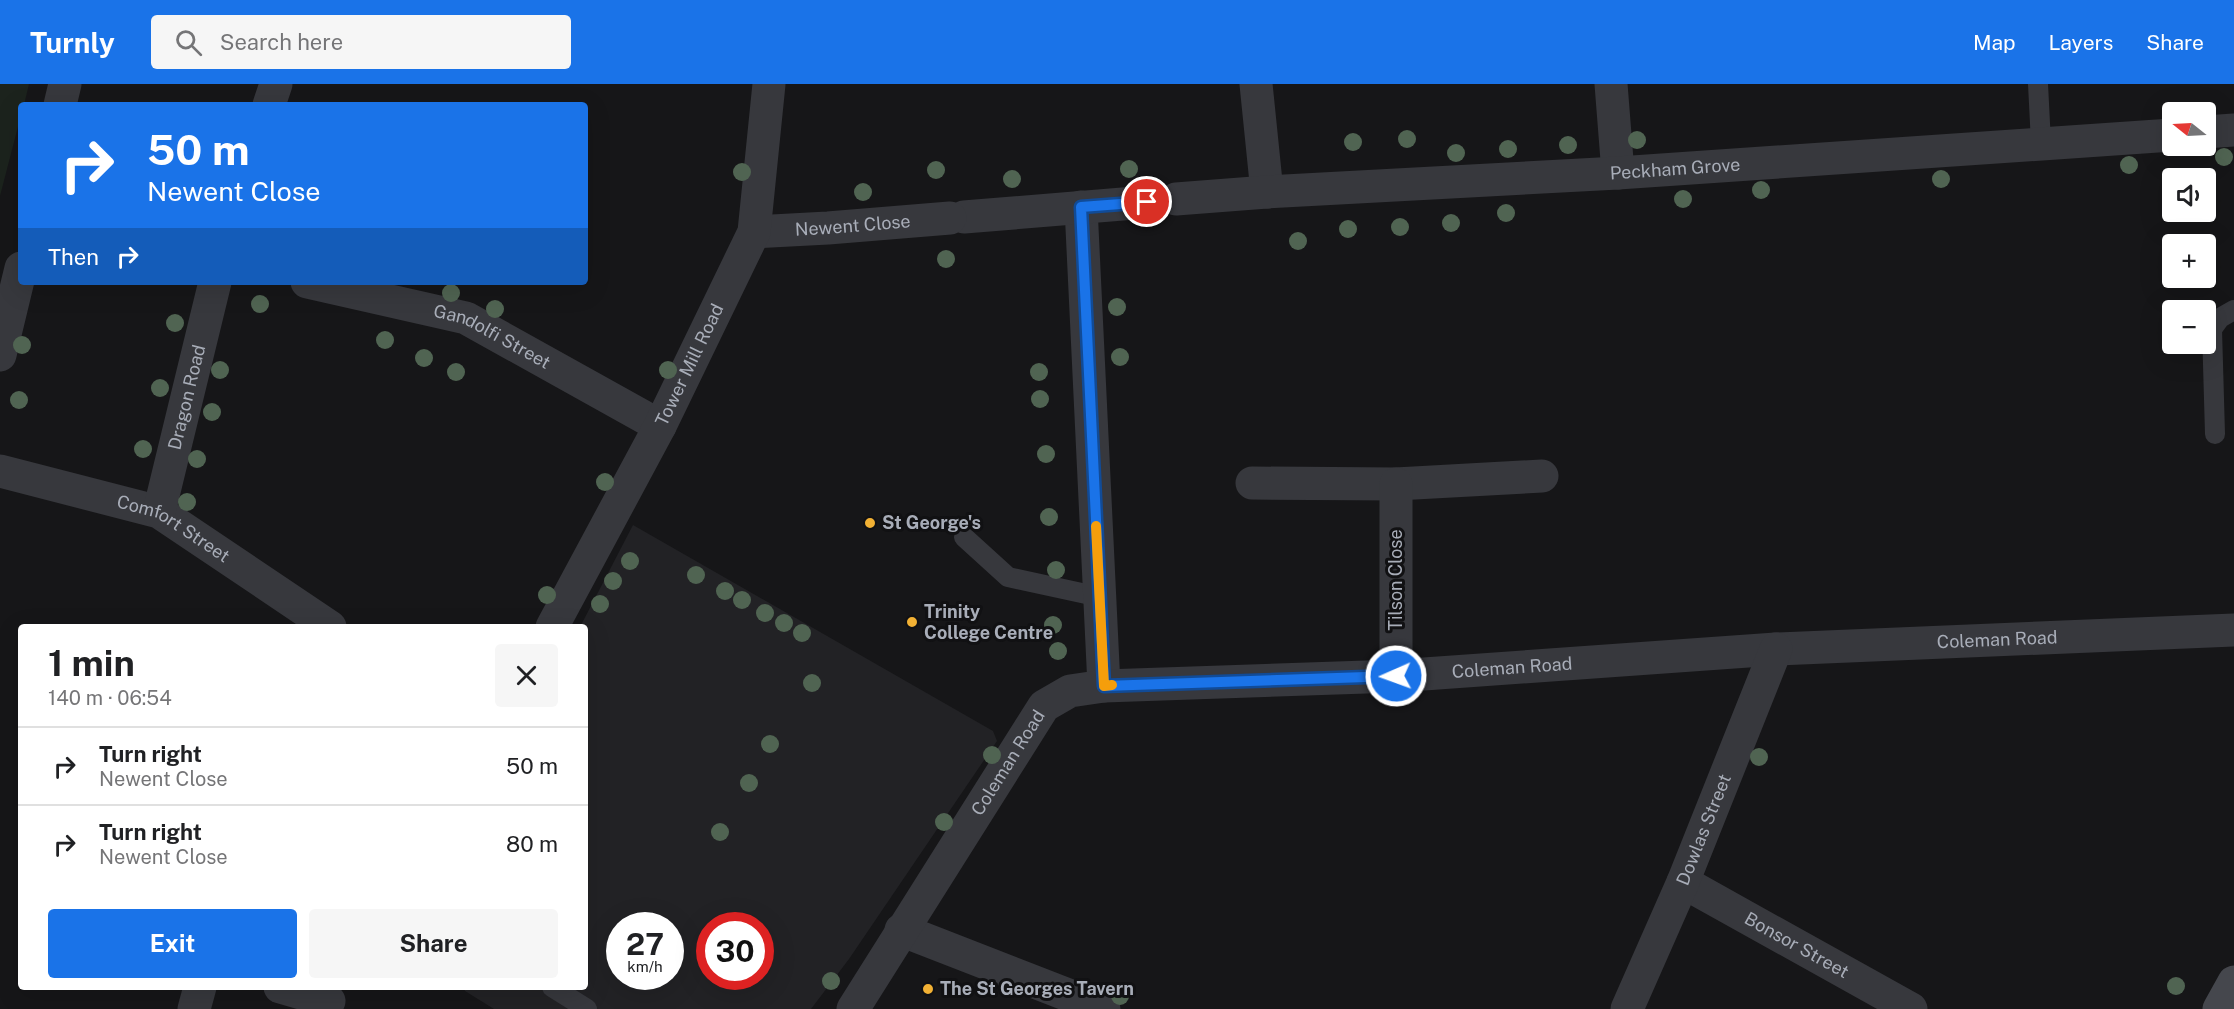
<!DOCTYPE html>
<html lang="en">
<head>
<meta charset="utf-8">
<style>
	body { margin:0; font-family:"Public Sans",sans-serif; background:#f6f6f6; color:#202124; height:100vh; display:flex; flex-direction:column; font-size:22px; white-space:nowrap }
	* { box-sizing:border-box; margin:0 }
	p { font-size:20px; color:#757577 }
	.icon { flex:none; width:33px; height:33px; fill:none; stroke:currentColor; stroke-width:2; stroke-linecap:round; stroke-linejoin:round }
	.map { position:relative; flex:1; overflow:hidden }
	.sheet { position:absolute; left:18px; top:540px; width:570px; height:366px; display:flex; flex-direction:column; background:#fff; border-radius:6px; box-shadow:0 6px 24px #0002 }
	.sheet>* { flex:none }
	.top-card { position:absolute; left:18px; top:18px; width:570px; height:183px; border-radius:6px; box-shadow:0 6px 24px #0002; background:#1a73e8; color:#fff; overflow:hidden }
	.needle { width:39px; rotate:288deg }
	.controls { position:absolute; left:2162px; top:18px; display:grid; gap:12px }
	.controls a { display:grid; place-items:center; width:54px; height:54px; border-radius:6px; background:#fff; box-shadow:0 6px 24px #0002; font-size:30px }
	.speed { position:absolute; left:606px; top:828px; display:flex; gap:12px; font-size:30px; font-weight:700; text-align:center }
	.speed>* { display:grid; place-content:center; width:78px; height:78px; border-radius:50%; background:#fff; box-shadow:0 6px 24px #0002; line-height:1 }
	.speed small { font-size:15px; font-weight:400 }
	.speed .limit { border:9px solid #d22; background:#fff; color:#111 }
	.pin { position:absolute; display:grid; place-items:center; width:51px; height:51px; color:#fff; margin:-26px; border:3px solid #fff; border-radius:50%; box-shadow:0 2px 6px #0007 }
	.me { position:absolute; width:66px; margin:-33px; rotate:268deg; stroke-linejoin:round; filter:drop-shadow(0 0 4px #0008) }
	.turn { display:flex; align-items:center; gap:21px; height:126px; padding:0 30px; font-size:27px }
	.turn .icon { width:78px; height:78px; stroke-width:2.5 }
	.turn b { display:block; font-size:42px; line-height:51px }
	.then { display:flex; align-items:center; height:57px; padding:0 30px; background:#0003; gap:12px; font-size:22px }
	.round { display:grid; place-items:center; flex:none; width:63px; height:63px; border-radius:6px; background:#f6f6f6 }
	.headline { display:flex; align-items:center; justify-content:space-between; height:102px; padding:0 30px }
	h1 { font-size:36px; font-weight:700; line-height:45px }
	.primary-button { display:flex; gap:12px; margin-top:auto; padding:12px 30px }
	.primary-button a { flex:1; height:69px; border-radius:6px; background:#1a73e8; color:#fff; font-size:24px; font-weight:700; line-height:69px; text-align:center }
	.primary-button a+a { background:#f6f6f6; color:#202124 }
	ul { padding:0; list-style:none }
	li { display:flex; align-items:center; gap:18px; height:78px; padding:0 30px; border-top:2px solid #e0e0e0 }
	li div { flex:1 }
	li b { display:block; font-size:22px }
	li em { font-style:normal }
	header { display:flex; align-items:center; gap:36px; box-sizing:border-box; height:84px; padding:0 30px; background:#1a73e8; color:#fff }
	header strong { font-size:28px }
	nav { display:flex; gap:33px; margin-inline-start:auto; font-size:21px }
	.search { width:420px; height:54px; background:#f6f6f6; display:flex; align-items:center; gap:15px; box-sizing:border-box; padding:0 21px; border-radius:6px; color:#757577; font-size:22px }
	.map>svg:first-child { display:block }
	.built { fill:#222225; fill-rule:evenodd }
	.green { fill:#1c231d }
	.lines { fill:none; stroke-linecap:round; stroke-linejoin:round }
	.service { stroke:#37383d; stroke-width:20 }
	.minor { stroke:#37383d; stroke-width:33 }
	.secondary { stroke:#45474d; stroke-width:33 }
	.tree { fill:#506452 }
	.route-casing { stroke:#114b97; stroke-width:15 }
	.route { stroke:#1a73e8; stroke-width:10 }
	.slow { stroke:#f59e0b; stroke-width:10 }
	.poi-dot { fill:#f2b134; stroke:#111113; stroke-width:2 }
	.labels { text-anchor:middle; stroke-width:6; stroke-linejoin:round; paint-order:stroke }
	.street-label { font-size:18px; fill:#a8adb8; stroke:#111113 }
	.poi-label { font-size:18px; font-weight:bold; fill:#a8adb8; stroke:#111113; text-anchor:start }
</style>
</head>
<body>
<header>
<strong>Turnly</strong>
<div class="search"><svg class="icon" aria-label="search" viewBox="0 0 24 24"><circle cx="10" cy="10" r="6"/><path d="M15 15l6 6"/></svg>Search here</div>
<nav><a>Map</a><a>Layers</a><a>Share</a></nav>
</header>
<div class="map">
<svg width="2234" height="925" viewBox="0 0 2234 925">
	<rect width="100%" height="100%" fill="#161618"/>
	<!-- built -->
	<path class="built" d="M633 441 993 647 997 657 849 875 811 925H494L465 907 463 903H585V543H580ZM620 842H670V892H620ZM710 842H760V892H710Z"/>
	<!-- green -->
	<polygon class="green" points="0,0 29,0 24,21 21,21 21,31 0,112"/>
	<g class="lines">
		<!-- service -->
		<g class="service">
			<polyline points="2038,0 2041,59"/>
			<polyline points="2215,350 2212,245 2220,234 2234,226"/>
			<polyline points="964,453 1008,493 1100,513"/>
			<polyline points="552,903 587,925"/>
		</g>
		<!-- minor -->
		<g class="minor">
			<polyline points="1256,0 1267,108"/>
			<polyline points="1611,0 1618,89"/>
			<polyline points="60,21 65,0"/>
			<polyline points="269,21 276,0"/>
			<polyline points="2205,48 2234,46"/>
			<path id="s1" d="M1176 115 1267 108 1618 89 2172 51"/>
			<polyline points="1081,123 1104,602"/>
			<polyline points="964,133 1147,118"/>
			<path id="s2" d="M754 148 828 144 950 134"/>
			<path id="s3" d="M307 198 466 234 660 342"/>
			<polyline points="0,271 21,184"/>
			<path id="s4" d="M0 387 159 428 330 543"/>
			<polyline points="1252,399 1396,400 1542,392"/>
			<polyline points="1396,400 1396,592"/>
			<path id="s5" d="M159 428 215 198"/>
			<path id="s6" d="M552 543 660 342 754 148 769 0"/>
			<path id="s7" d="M1683 798 1911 925"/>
			<polyline points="901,846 1104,925"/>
			<polyline points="280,903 329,917"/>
			<polyline points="194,925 200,903"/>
			<path id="s8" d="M853 925 1044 622 1070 607 1104 602 1396 592 1776 565 2234 546"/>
			<path id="s9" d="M1627 925 1683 798 1776 565"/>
		</g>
		<!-- secondary -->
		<polyline class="secondary" points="2219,925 2234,898"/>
	</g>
	<!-- trees -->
	<g class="tree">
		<circle cx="1407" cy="55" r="9"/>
		<circle cx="1637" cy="56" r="9"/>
		<circle cx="1353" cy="58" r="9"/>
		<circle cx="1568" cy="61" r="9"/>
		<circle cx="1508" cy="65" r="9"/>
		<circle cx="1456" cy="69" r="9"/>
		<circle cx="2224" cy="73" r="9"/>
		<circle cx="2129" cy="81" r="9"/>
		<circle cx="1129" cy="85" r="9"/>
		<circle cx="936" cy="86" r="9"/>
		<circle cx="742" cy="88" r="9"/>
		<circle cx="1012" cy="95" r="9"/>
		<circle cx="1941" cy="95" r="9"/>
		<circle cx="1761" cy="106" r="9"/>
		<circle cx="863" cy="108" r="9"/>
		<circle cx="1683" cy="115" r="9"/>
		<circle cx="1506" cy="129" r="9"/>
		<circle cx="1451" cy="139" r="9"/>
		<circle cx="1400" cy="143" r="9"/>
		<circle cx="1348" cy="145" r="9"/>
		<circle cx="1298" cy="157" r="9"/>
		<circle cx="946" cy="175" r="9"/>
		<circle cx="451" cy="209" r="9"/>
		<circle cx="260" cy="220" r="9"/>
		<circle cx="1117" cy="223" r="9"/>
		<circle cx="495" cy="225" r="9"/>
		<circle cx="175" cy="239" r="9"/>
		<circle cx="385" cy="256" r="9"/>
		<circle cx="22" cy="261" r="9"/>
		<circle cx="1120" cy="273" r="9"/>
		<circle cx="424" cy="274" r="9"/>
		<circle cx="220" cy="286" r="9"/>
		<circle cx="668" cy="286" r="9"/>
		<circle cx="456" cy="288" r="9"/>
		<circle cx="1039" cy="288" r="9"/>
		<circle cx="160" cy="304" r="9"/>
		<circle cx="1040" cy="315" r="9"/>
		<circle cx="19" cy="316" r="9"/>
		<circle cx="212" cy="328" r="9"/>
		<circle cx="143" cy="365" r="9"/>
		<circle cx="1046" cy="370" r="9"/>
		<circle cx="197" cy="375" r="9"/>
		<circle cx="605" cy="398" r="9"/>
		<circle cx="187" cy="418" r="9"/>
		<circle cx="1049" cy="433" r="9"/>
		<circle cx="630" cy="477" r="9"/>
		<circle cx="1056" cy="486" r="9"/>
		<circle cx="696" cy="491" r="9"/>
		<circle cx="613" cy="497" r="9"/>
		<circle cx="725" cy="507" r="9"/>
		<circle cx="547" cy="511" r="9"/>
		<circle cx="742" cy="516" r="9"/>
		<circle cx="600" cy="520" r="9"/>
		<circle cx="765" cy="529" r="9"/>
		<circle cx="784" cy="539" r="9"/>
		<circle cx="1053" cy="541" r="9"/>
		<circle cx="802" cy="549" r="9"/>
		<circle cx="1058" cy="567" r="9"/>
		<circle cx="812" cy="599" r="9"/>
		<circle cx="770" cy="660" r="9"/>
		<circle cx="992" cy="671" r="9"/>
		<circle cx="1759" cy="673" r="9"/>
		<circle cx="749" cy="699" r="9"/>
		<circle cx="944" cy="738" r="9"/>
		<circle cx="720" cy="748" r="9"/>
		<circle cx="831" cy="897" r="9"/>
		<circle cx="2176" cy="902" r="9"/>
		<circle cx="1120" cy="912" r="9"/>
	</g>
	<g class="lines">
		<!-- route casing -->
		<g class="route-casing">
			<polyline id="route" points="1147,118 1081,123 1104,602 1396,592"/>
		</g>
		<!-- route -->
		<use href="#route" class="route"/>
		<!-- slow -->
		<polyline class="slow" points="1096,442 1104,602 1112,601"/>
	</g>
	<!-- markers -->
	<g class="poi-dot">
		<circle cx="870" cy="439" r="6"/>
		<circle cx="912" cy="538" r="6"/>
		<circle cx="928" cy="905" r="6"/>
	</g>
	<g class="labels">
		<!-- street labels -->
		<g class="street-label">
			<text dy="6" stroke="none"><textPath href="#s1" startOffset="500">Peckham Grove</textPath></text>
			<text dy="6" stroke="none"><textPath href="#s2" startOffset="99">Newent Close</textPath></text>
			<text dy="6" stroke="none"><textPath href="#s3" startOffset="194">Gandolfi Street</textPath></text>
			<text dy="6" stroke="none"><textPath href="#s6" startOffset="296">Tower Mill Road</textPath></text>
			<text dy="6" stroke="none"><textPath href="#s5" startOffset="118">Dragon Road</textPath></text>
			<text dy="6" stroke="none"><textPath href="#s4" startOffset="184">Comfort Street</textPath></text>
			<text transform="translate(1396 496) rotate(-90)" y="6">Tilson Close</text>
			<text dy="6" stroke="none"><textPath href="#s8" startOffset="1317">Coleman Road</textPath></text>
			<text dy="6" stroke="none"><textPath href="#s8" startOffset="831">Coleman Road</textPath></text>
			<text dy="6" stroke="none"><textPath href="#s8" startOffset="291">Coleman Road</textPath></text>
			<text dy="6" stroke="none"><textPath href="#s9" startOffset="195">Dowlas Street</textPath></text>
			<text dy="6" stroke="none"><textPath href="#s7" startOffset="130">Bonsor Street</textPath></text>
		</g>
		<!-- poi labels -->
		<g class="poi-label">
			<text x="882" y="445">St George's</text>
			<text x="924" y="534">Trinity<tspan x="924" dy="21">College Centre</tspan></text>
			<text x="940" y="911">The St Georges Tavern</text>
		</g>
	</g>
</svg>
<div class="controls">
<a><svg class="needle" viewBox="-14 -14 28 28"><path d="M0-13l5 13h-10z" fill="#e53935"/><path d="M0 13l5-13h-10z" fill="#757577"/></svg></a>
<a><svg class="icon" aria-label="sound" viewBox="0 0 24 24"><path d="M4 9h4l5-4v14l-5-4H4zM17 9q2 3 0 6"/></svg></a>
<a>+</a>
<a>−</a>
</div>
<div class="speed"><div>27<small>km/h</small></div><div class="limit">30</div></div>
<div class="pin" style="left:1147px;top:118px;background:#d93025"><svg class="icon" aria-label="arrive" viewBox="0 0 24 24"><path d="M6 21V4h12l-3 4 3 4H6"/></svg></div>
<svg class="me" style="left:1396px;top:592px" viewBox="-20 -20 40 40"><circle r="17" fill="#1a73e8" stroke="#fff" stroke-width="3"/><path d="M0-11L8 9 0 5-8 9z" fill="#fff"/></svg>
<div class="top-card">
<div class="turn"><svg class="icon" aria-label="right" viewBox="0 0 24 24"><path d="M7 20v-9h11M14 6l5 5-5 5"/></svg><div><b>50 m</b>Newent Close</div></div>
<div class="then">Then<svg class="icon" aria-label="right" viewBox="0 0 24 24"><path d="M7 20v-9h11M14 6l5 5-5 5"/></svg></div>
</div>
<section class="sheet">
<div class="headline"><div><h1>1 min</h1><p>140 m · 06:54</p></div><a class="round"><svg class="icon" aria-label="close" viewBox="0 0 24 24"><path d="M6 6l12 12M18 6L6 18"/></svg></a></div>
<ul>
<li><svg class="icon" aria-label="right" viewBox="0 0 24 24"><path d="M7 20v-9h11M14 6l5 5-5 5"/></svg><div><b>Turn right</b><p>Newent Close</p></div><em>50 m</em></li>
<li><svg class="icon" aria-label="right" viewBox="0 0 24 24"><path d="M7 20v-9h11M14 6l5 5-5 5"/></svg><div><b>Turn right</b><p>Newent Close</p></div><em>80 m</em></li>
</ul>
<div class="primary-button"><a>Exit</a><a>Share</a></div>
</section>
</div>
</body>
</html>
